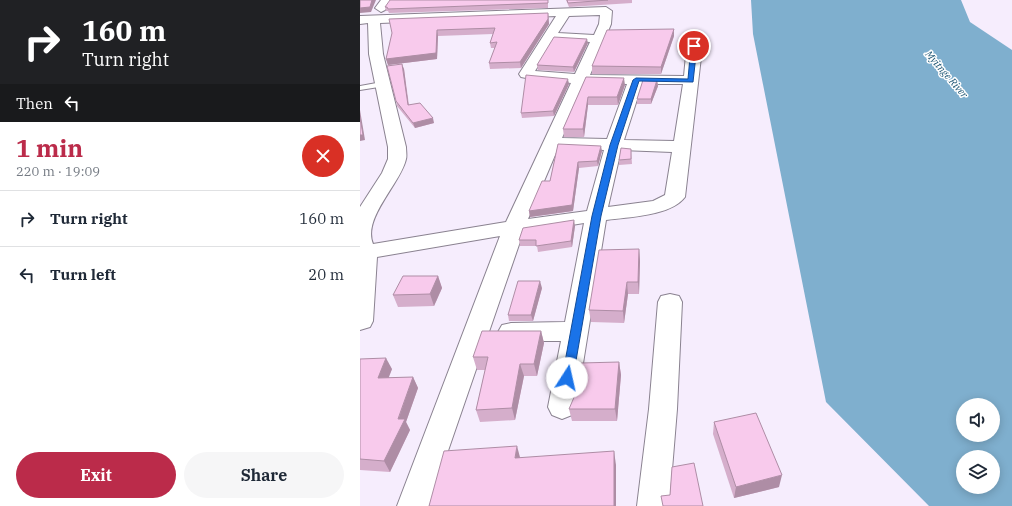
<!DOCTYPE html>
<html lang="en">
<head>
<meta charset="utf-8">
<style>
	body { margin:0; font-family:"IBM Plex Serif",serif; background:#f6f6f7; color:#1f2937; height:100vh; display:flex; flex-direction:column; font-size:15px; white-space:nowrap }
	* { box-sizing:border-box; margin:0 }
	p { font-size:13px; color:#747a83 }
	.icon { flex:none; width:22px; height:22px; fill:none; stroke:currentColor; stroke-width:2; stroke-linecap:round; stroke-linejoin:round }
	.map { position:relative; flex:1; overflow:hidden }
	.details { display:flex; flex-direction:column; background:#fff; width:360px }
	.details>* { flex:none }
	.top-card { background:#202124; color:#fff; overflow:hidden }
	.controls { position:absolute; left:596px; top:398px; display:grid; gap:8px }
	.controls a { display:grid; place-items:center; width:44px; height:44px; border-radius:50%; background:#fff; box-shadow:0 2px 10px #0003; font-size:20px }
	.pin { position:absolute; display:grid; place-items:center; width:34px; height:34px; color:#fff; margin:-17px; border:2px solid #fff; border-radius:50%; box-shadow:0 1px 4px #0007 }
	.me { position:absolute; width:44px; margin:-22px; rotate:10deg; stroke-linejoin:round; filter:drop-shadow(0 0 3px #0008) }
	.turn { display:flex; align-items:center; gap:14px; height:84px; padding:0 16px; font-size:18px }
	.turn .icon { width:52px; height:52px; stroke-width:2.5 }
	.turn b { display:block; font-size:28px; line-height:34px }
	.then { display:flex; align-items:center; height:38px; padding:0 16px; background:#0003; gap:8px; font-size:15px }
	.round { display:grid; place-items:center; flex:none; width:42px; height:42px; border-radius:21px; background:#f6f6f7 }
	.headline { display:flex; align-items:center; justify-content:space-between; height:68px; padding:0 16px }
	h1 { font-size:24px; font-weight:700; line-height:30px; color:#bb2b4a }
	.primary-button { display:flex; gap:8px; margin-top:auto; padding:8px 16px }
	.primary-button a { flex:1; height:46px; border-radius:24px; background:#bb2b4a; color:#fff; font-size:16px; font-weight:700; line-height:46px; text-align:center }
	.primary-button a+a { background:#f6f6f7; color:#1f2937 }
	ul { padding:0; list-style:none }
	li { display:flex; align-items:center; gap:12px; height:56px; padding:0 16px; border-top:1px solid #e0e1e3 }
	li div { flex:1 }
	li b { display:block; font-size:15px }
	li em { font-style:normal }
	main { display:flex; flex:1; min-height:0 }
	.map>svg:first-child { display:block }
	.water { fill:#7fafce; fill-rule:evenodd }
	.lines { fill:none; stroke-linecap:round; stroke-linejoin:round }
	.service-casing { stroke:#8a8290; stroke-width:2 }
	.minor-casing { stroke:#8a8290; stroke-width:2 }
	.service { fill:#fff; fill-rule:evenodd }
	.minor { fill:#fff; fill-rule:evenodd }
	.wall { fill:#d5aecb }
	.shaded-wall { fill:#ae8da5 }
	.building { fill:#f8caec; stroke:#ae8da5 }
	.route { fill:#1a73e8; stroke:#114b97 }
	.labels { text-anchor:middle; stroke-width:3; stroke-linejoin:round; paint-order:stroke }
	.far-water-label { font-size:10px; font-style:italic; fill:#175170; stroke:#fff }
</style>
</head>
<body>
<main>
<section class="details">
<div class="top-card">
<div class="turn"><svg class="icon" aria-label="right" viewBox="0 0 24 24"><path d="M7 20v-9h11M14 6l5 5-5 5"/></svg><div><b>160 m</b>Turn right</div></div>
<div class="then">Then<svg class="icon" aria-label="left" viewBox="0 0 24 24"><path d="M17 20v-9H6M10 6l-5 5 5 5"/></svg></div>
</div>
<div class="headline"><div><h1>1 min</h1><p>220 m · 19:09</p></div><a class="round" style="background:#d93025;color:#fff"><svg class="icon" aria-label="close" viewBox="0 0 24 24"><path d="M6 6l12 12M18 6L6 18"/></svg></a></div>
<ul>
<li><svg class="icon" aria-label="right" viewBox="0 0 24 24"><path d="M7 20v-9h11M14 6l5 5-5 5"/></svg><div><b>Turn right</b></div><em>160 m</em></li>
<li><svg class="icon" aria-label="left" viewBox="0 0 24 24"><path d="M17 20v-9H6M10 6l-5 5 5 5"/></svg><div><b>Turn left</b></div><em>20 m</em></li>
</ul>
<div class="primary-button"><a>Exit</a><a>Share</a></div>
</section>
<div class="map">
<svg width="652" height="506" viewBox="0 0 652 506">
	<rect width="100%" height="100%" fill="#f6edfd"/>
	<!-- water -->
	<path class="water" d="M391 0H601L610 22 652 50V506H569L466 402 393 34ZM603 405H633V435H603ZM603 457H633V487H603Z"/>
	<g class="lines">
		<!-- service casing -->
		<g class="service-casing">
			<polygon id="service" points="22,82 26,84 25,86 0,90 0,86"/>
		</g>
		<!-- minor casing -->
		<g class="minor-casing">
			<g id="minor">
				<polygon points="21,0 33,0 25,10 21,12 15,8"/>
				<path d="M246 7 252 11 251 24 230 75 324 76 328 34 334 30 340 34 341 57 325 197C311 216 268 217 246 220L216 407 212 415 202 419 192 415 188 407 201 341H151L142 339 138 332 142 325 151 323 205 322 224 223 163 233 69 506H37L140 236 17 257 13 321 10 327 0 330V207L22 173 28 159V147L9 54 8 23 0 24V16ZM240 15 239 24 234 35 198 33 209 16ZM196 16 159 74 161 77 166 78 211 83 146 222 13 244C2 218 41 183 46 159 47 156 46 151 46 147L23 54 20 23ZM194 40 230 42 215 74 175 71ZM226 83 267 84 247 139 202 138ZM282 84H323L314 141 264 140ZM198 148 244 150 227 211 168 219ZM261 150 312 152 305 195 293 201 248 207Z"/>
				<polygon points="310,294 319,296 322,302 317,409 309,506 277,506 289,409 298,302 301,296"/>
			</g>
		</g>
		<!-- service -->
		<use href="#service" class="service"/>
		<!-- minor -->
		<use href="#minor" class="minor"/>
	</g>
	<!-- wall -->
	<g class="wall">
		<polygon points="188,0 188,8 29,13 28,11 26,11 25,7"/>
		<polygon points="206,0 272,0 272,3 209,7"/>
		<polygon points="188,13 189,24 161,68 130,69 129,63 135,48 131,48 130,43 133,34 78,36 77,59 28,65 26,59 32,33"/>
		<polygon points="314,36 301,74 232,74 232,66"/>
		<polygon points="228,43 214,72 178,70 177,65"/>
		<polygon points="44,69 49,105 74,123 55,128 37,106 36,101"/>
		<polygon points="226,77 265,85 258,105 228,105 224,137 204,137 203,129"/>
		<polygon points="297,80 298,86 291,104 277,104 277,99"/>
		<polygon points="209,84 194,116 162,118 161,113"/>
		<polygon points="198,144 242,151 238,166 219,168 213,211 170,217 169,211 190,181"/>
		<polygon points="271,149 272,164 259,165 259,160"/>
		<polygon points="215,226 212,247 178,252 177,246 160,246 159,240"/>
		<polygon points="279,249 280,261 279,294 268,294 264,323 231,322 229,310"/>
		<polygon points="78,276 82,288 74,306 38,307 33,295"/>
		<polygon points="182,288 173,321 149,321 148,315"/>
		<polygon points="181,331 184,343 177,376 164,376 155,420 120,422 116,410 125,370 117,370 113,357"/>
		<polygon points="0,359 32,369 28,378 53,377 58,388 46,422 50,430 30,472 0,470"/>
		<polygon points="259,362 261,375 257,421 212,421 209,409"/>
		<polygon points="354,422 419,487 374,498 353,434"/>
	</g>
	<!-- shaded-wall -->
	<g class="shaded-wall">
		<polygon points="12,0 16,0 11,12 0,13 0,8"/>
		<polygon points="188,13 189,24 161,68 160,62"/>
		<polygon points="314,29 314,36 301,74 301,67"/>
		<polygon points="77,30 78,36 77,59 28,65 26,59"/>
		<polygon points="227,39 228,43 214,72 213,67"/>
		<polygon points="42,64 44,69 49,110 48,105"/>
		<polygon points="264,78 265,85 258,105 257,97"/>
		<polygon points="208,79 209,84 194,116 193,111"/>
		<polygon points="297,80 298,86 291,104 291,99"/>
		<polygon points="228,97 228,105 224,137 223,129"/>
		<polygon points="0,110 5,140 0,141"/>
		<polygon points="73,118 74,123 55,128 53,123"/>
		<polygon points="241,146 242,151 238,166 237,161"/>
		<polygon points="218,162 219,168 213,211 170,217 169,211"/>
		<polygon points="214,220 215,226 212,247 211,241"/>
		<polygon points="279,249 280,261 279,294 278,282"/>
		<polygon points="78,276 82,288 74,306 70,294"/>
		<polygon points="180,281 182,288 173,321 171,315"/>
		<polygon points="267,282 268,294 264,323 263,311"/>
		<polygon points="181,331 184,343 177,376 174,364"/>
		<polygon points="26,358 32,369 24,390 18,378"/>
		<polygon points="259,362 261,375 257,421 255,409"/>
		<polygon points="160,364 164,376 155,420 152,408"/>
		<polygon points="53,377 58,388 46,422 50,430 30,472 24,461"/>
		<polygon points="157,446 161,461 155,458"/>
		<polygon points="254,451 256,465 256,506 254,506"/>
		<polygon points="422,475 419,487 374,498 376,487"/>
	</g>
	<!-- building -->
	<g class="building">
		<polygon points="0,0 12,0 10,7 0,8"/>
		<polygon points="30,0 188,0 188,3 28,9 27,7 25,7"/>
		<polygon points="207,0 248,0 208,3"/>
		<polygon points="188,13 188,19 160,62 129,63 137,42 130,43 135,28 77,30 76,53 26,59 32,33 29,19"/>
		<polygon points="314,29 301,67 232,66 247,30"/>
		<polygon points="194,37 227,39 213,67 177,65"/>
		<polygon points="42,64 48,105 60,103 73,118 53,123 36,101 27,66"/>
		<polygon points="166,75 208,79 193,111 161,113"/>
		<polygon points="226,77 264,78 257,97 228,97 223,129 203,129"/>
		<polygon points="283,80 297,80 291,99 277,99"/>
		<polygon points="0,117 3,135 0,135"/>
		<polygon points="198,144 241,146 237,161 218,162 212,205 169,211 182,181 190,181"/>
		<polygon points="261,148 271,149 271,159 259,160"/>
		<polygon points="214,220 211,241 176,246 176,240 159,240 163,228"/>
		<polygon points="279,249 278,282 267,282 263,311 229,310 239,250"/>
		<polygon points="43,276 78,276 70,294 33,295"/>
		<polygon points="158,281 180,281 171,315 148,315"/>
		<polygon points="122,331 181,331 174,364 160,364 152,408 116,410 128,357 113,357"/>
		<polygon points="26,358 18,378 53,377 38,419 45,419 24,461 0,459 0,359"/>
		<polygon points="259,362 255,409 209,409 215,395 221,363"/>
		<polygon points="396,413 422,475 376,487 354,422"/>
		<polygon points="157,446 155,458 254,451 254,506 69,506 84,451"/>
		<polygon points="334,463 343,506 303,506 301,496 310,495 312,467"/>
	</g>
	<!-- route -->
	<polygon class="route" points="334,44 337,46 333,82 279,81 258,145 241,216 213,378 211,381 203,381 202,378 232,216 250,145 273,80 276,78 328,79 331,46"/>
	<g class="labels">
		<!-- far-water labels -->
		<g class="far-water-label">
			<text transform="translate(587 74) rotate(49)" y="4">Myitnge River</text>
		</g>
	</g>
</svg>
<div class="controls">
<a><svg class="icon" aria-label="sound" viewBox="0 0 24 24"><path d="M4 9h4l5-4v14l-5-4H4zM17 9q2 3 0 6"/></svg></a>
<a><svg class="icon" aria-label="layers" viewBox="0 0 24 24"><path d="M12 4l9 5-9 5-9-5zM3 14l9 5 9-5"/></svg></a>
</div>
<div class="pin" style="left:334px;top:46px;background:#d93025"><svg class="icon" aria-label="arrive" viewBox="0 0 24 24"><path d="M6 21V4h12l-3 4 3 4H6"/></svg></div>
<svg class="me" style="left:207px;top:378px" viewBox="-20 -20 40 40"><circle r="19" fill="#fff"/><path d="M0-13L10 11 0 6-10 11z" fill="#1a73e8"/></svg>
</div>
</main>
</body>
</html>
